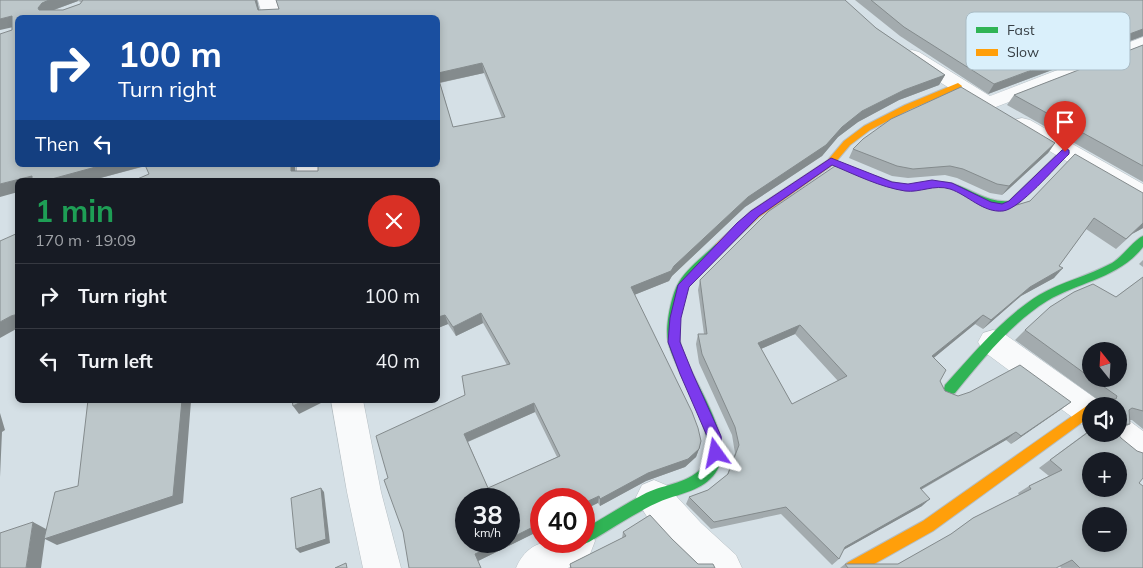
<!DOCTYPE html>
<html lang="en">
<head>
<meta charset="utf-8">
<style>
	body { margin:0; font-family:Mulish,sans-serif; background:#20242c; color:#f1f3f6; height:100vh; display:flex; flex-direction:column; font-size:19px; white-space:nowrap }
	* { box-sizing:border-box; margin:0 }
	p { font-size:16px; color:#9ea1a6 }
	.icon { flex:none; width:28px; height:28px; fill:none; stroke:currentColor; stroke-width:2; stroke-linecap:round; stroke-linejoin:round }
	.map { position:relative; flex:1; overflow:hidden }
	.sheet { position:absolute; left:15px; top:178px; width:425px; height:225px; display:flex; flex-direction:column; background:#171b24; border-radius:8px; box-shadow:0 2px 8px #0003 }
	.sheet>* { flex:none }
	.banner { position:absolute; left:15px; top:15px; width:425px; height:152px; border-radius:8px; box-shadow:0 2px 8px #0003; background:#1a4fa0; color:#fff; overflow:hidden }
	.needle { width:32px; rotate:342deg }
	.buttons { position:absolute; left:1082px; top:342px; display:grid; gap:10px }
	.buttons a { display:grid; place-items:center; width:45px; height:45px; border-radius:50%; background:#171b24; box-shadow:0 2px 8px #0003; font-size:25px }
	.speed { position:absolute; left:455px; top:488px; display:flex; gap:10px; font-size:25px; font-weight:700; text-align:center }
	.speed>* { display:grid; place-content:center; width:65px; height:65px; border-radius:50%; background:#171b24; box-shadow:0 2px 8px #0003; line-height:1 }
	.speed small { font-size:12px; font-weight:400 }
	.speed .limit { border:8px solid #d22; background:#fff; color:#111 }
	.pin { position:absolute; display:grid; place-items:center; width:42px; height:42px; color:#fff; margin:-51px -21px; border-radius:50% 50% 50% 0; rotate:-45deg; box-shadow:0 0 5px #0007 }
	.pin .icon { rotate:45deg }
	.me { position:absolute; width:55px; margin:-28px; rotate:348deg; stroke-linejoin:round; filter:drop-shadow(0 0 4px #0008) }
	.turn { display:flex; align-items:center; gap:18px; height:105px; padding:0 20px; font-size:22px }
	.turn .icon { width:65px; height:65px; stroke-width:2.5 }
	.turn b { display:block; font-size:35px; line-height:42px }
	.then { display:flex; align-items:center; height:48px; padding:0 20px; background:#0003; gap:10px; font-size:19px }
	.round { display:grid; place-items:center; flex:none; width:52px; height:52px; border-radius:26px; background:#20242c }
	.overview { display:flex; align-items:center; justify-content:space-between; height:85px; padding:0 20px }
	h1 { font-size:30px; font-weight:700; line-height:38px; color:#1e9e55 }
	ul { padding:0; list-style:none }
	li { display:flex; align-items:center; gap:15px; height:65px; padding:0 20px; border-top:1px solid #363941 }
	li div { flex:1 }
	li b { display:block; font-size:19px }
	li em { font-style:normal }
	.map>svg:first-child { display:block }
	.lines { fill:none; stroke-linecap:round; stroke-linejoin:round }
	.street-casing { stroke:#b5bec3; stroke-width:1 }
	.fast-casing { stroke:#b5bec3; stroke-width:2 }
	.slow-casing { stroke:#b5bec3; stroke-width:2 }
	.street { fill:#f9fafb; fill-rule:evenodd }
	.fast { fill:#30b455; fill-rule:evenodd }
	.slow { fill:#ff9f0a; fill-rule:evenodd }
	.wall { fill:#a3abae; fill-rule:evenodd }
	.shaded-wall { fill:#848b8d }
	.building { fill:#bdc7ca; stroke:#848b8d; fill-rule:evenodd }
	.route { fill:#7c3aed; stroke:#51269a }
	.key { fill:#daf0fb; stroke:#a9bbc4; stroke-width:1 }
	.key-label { font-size:14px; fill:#363e43 }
</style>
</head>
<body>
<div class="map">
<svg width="1143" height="568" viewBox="0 0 1143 568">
	<rect width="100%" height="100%" fill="#d5e0e6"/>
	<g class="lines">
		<!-- street casing -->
		<g class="street-casing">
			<g id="street">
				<polygon points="258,0 276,0 281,18 263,18"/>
				<polygon points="1143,37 1143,50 988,110 976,105 905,60 902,56 905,52 912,50 919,52 990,96"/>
				<polygon points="1022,118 1030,120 1143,184 1143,203 1134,201 1014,130 1011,125 1014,120"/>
				<rect x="297" y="165" width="24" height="15"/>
				<polygon points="993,330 1003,333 1102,403 1104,406 1091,406 1091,427 1080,423 983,351 978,342 983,333"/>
				<polygon points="331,400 363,400 381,492 401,568 363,568 347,492"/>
				<path d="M1119 418 1131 422 1143 431V466C1127 459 1110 450 1103 434H1119Z"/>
				<path d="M654 480 666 485 701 523 736 555 742 568H696C674 548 648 525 636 497L642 485Z"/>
				<path d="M584 526 590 528 595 541 590 554 568 568H516C530 536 554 541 584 541Z"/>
			</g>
		</g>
		<!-- fast casing -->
		<g class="fast-casing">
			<g id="fast">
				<path d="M1065 149 1070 152 1016 206C985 215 970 191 943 188 919 186 909 195 882 186 877 184 873 183 869 179L874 176C885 179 896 185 908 185 924 185 938 179 954 184 973 190 988 203 1009 201L1062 150Z"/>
				<path d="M1143 236V247C1119 278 1079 282 1047 301 1010 324 982 360 955 393L950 395 945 393 944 389 945 385C974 353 1002 318 1039 295 1061 282 1088 276 1112 263 1122 257 1136 238 1143 236Z"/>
				<path d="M720 243 725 247 724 250C712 261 694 274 687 289 681 302 677 326 680 341 687 378 743 441 713 476 699 492 677 494 659 502 634 513 612 529 589 542L584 544 579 542 584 541V529C605 517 625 504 646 493 665 484 691 483 704 465 723 441 673 370 668 341 665 327 671 295 679 282 688 267 704 256 716 244Z"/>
			</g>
		</g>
		<!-- slow casing -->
		<g class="slow-casing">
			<g id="slow">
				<polygon points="958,83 962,86 961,88 911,109 870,130 850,145 834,164 759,217 724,250 716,250 715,247 716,244 751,211 828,160 844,141 864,126 905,105"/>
				<polygon points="1088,405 1091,406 1091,416 933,531 867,568 844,568 847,563 923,521"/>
			</g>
		</g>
		<!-- street -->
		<use href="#street" class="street"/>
		<!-- fast -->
		<use href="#fast" class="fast"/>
		<!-- slow -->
		<use href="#slow" class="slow"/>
	</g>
	<!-- wall -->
	<g class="wall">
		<path d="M0 0H257L259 10 876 28 945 75 939 85 899 100 858 122 838 137 822 156 745 207 672 276 669 281 634 295 699 449 696 457 685 467 646 481 600 506 598 503 541 499V530L478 561 403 532 388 478 465 395 507 365 483 323 456 336 448 324 438 328V180L149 174 146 166 93 180H18L12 27ZM78 1 81 2 80 4 63 10H54ZM18 18H438V165L318 171H295V165ZM484 73 502 118 453 127 440 83ZM535 412 557 457 488 488 468 442Z"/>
		<polygon points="855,0 1143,0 1143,36 988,94 900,36"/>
		<polygon points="1143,45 1143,182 1007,105 1014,95"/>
		<polygon points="1055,143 1048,153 1002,195 990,193 957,178 945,175 908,178 892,176 849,158 853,149"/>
		<path d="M893 185 1010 207 1030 201 1143 228 1132 234 1116 249 1086 229 1059 266 1054 278 1021 296 983 329 975 324 933 358 940 381 945 391 958 396 1071 402 1060 410 1011 444 1006 440 921 490 922 506 843 550 839 559 832 565 781 514 711 529 686 504 689 497 708 490 727 475 735 453 732 435 699 363 696 344 698 334H704L698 290 700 280ZM795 334 838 381 792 404 761 349Z"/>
		<polygon points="1143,260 1143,267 1139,264"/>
		<path d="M1143 277V429L1132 420H1130V424L1119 431V406H1095L1101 402 1015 340 1025 330 1116 297ZM1091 351 1119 379H1091Z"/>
		<polygon points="1091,429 1091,434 1139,483 1143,568 1061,568 1060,566 898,564 949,536 973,518 1019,495 1018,493 1029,486 1049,476 1039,468"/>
		<polygon points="623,532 672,539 698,564 715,568 570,568 570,564 622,538"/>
		<polygon points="845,564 848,568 840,568"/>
	</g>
	<!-- shaded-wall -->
	<g class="shaded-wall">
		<polygon points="49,0 78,0 78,1 48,12 45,18 38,8 42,3"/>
		<polygon points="255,0 257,0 261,18 258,10"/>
		<polygon points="12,16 18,26 0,30 0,19"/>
		<polygon points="1143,29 1143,36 988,94 994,84"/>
		<polygon points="482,63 484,73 438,83 438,73"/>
		<polygon points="945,75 939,85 899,100 858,122 838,137 822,156 745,207 672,276 669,281 629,297 631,287 674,266 748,197 862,111 904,90"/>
		<polygon points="1055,143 1048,153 1002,195 1009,186"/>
		<polygon points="103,165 148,165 93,180 48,180"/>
		<polygon points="291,165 295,165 296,180 291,171"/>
		<polygon points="32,176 36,180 18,180 18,192 0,197 0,184"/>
		<polygon points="1143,223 1143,228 1132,234 1116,249"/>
		<polygon points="1063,268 1054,278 1021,296 983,329 991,320 1030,287"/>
		<polygon points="481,313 483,323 456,336 453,327"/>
		<polygon points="18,314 18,328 0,338 0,322 11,316"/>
		<polygon points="445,315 448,324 438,328 438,317"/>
		<polygon points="983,315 975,324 924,366 932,356"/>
		<polygon points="800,325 795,334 754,352 758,343"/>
		<polygon points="182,400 195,400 191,401 183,503 57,545 45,539 41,568 26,568 33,522 46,529"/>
		<polygon points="305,400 325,400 325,401 299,414 293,406"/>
		<polygon points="1071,402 1060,410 1011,444 1021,436"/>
		<polygon points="534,403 535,412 467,442 464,434"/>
		<polygon points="0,413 5,430 2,432 0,477"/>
		<polygon points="1016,432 1006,440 911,495 920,488"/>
		<polygon points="699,449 696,457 685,467 646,481 600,506 600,499 648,473"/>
		<polygon points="321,488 324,492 330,543 300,553 296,549"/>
		<polygon points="599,496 598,503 584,510 584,503"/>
		<polygon points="930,499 922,506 838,553 845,547"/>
		<polygon points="541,523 541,530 478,561 475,554 503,541 509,541 509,539"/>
	</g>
	<!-- building -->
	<g class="building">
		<path d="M0 0H49L42 3 38 8 39 10H63L80 4 83 0H255L258 10 279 9 276 0H845L876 28 945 75 904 90 862 111 842 127 826 145 748 197 674 266 671 271 631 287 692 412 698 428 701 441 699 449 688 459 648 473 600 499 599 496 584 503V499H541V523L509 539V499H466V541H503L475 554 481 568H409L403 532 384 480 388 478 376 436 465 395 462 376 510 364 481 313 453 327 445 315 438 317V180H135L149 174 145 165H291V171H318V165H438V77L453 127 505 117 482 63 438 73V18H18V165H103L48 180H32V176L0 184V34L12 30V16L0 19ZM534 403 560 456 488 488 464 434Z"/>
		<polygon points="871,0 1143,0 1143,29 994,84 904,27"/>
		<polygon points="1143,45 1143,166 1014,95"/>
		<polygon points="961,87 1055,143 1009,186 997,184 963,169 950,166 913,169 897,166 853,149 863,139 891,119"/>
		<path d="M1075 154 1143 193V223L1126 239 1094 218 1059 266 1063 268 1030 287 991 320 983 315 932 356 946 370 940 381 945 391 958 396 970 392 1020 365 1071 402 1021 436 1016 432 920 488 930 499 845 547 839 559 786 507 714 522 689 497 708 490 728 474 739 445 735 427 702 354 698 334H707L700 280 769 211 838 164 893 185 913 188 952 185 985 203 1010 207 1030 201ZM800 325 847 376 792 404 758 343Z"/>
		<polygon points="18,233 18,314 11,316 0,322 0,241"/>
		<polygon points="1143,277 1143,411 1132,408 1129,410 1130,424 1119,425 1119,406 1104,406 1104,399 1116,399 1117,396 1093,379 1119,379 1119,351 1091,351 1091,378 1025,330 1050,307 1074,292 1093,284 1116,297"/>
		<polygon points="88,400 182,400 173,496 44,539 55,492 78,486"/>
		<polygon points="292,400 305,400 293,406"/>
		<path d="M1091 430V434H1118L1121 438 1137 451 1143 453V478L1139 483 1143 486V568H1080L1072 560 1056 568H848L845 564H898L951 534 973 518 1031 489 1029 486 1062 470 1050 460ZM1091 461H1119V489H1091ZM1091 516H1119V544H1091Z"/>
		<polygon points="321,488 326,539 296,549 291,498"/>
		<polygon points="650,515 672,539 698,564 713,564 715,568 571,568 570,564 626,536 623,532"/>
		<polygon points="33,522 26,568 0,568 0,533"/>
		<polygon points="346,563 347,568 335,568"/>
	</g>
	<!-- route -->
	<path class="route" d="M1065 149 1069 150V154C1055 167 1020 209 1003 211 983 213 968 195 950 189 934 184 920 193 905 191 880 187 856 175 832 165L759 216 689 287 681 318 680 342 693 374 721 436 723 453 721 458 716 460 711 458 707 436 680 374 668 342 670 318 678 285 737 223 751 211 831 158 892 182 908 184 932 180 952 183 991 202 1002 204 1009 201 1062 150Z"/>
	<!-- legend -->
	<rect x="966" y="12" width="164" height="58" rx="8" class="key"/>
	<rect x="976" y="27" width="22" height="6" fill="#30b455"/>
	<rect x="976" y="49" width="22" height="7" fill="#ff9f0a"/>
	<g class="key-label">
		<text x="1007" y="35">Fast</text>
		<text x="1007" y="57">Slow</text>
	</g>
</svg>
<div class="buttons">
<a><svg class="needle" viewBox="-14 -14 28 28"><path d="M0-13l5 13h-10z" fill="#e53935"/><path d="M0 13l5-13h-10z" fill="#9ea1a6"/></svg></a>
<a><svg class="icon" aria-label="sound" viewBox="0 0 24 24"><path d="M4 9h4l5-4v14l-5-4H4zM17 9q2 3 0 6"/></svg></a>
<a>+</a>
<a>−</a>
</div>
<div class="speed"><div>38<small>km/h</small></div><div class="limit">40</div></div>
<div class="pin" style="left:1065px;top:152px;background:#d93025"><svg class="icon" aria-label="arrive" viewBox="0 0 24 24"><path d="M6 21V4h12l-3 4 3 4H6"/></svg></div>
<svg class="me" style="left:716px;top:453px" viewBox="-20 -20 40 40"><path d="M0-17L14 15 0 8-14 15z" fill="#7c3aed" stroke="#fff" stroke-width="4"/></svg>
<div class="banner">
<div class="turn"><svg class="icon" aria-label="right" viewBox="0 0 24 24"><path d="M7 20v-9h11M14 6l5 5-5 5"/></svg><div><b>100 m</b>Turn right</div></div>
<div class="then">Then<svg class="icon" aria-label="left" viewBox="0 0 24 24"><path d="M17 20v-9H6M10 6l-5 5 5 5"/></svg></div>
</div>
<section class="sheet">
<div class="overview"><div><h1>1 min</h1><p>170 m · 19:09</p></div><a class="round" style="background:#d93025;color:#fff"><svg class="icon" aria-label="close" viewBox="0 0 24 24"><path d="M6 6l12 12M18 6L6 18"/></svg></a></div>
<ul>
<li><svg class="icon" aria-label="right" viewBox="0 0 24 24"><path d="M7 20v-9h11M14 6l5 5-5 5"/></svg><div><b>Turn right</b></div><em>100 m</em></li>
<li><svg class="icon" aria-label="left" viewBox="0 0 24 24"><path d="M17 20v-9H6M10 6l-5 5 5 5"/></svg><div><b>Turn left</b></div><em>40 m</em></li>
</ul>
</section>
</div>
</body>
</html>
